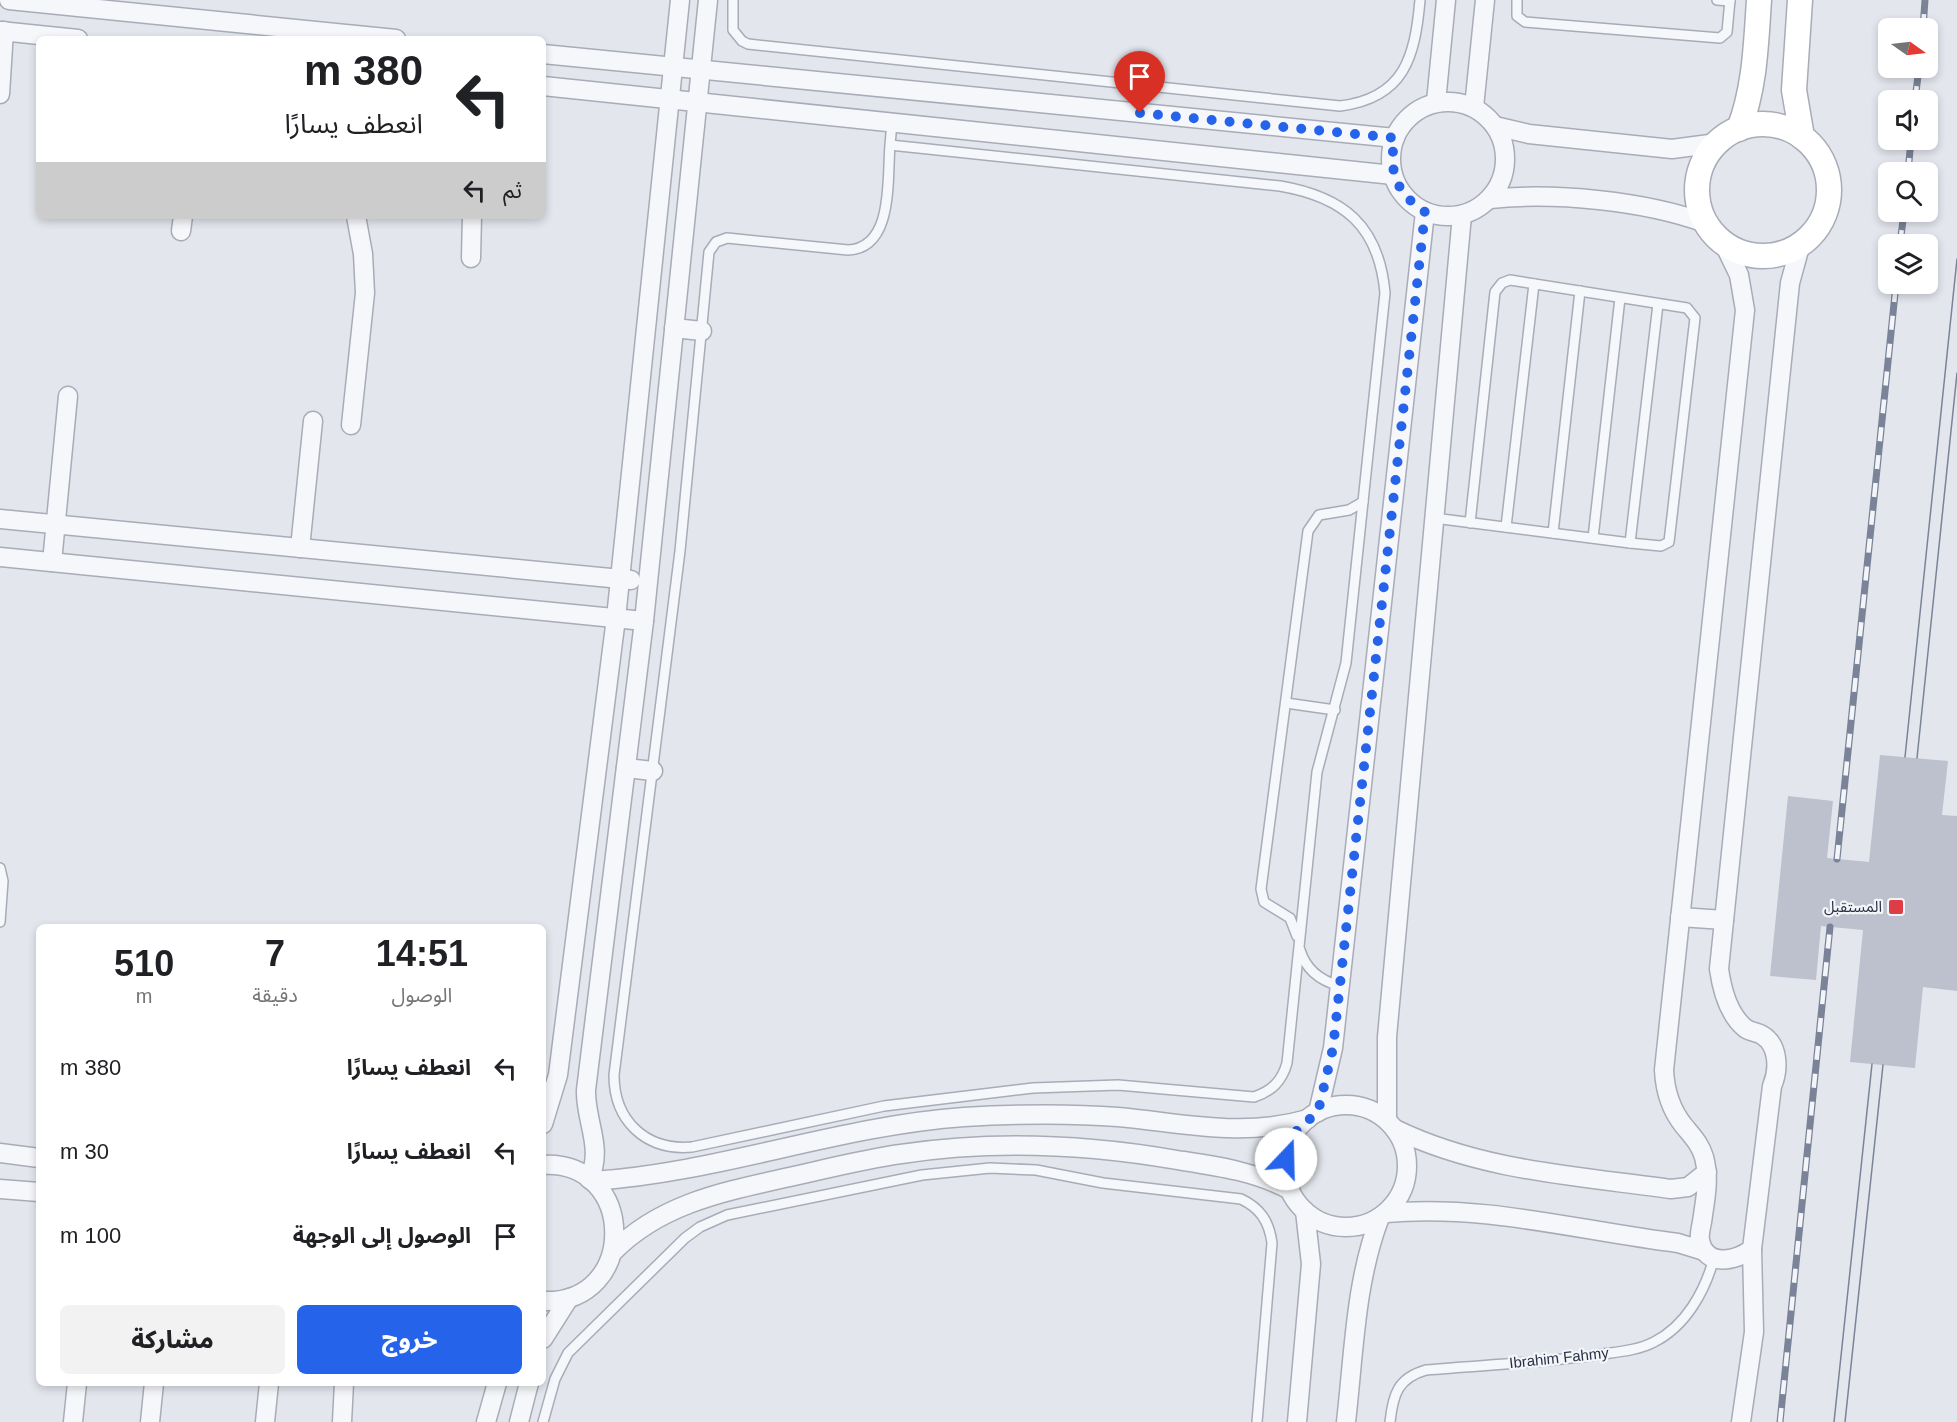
<!DOCTYPE html>
<html lang="ar">
<head>
<meta charset="utf-8">
<style>
	body { margin:0; font-family:Helvetica,"Noto Sans Arabic",sans-serif; background:#f2f2f2; color:#202124; direction:rtl; height:100vh; display:flex; flex-direction:column; font-size:22px; white-space:nowrap }
	* { box-sizing:border-box; margin:0 }
	p { font-size:20px; color:#757577 }
	.icon { flex:none; width:33px; height:33px; fill:none; stroke:currentColor; stroke-width:2; stroke-linecap:round; stroke-linejoin:round }
	.map { position:relative; flex:1; overflow:hidden; direction:ltr }
	.side { position:absolute; left:36px; top:924px; width:510px; height:462px; display:flex; flex-direction:column; background:#fff; border-radius:9px; box-shadow:0 3px 9px #0003; direction:rtl }
	.side>* { flex:none }
	.banner { position:absolute; left:36px; top:36px; width:510px; height:183px; border-radius:9px; box-shadow:0 3px 9px #0003; direction:rtl; background:#fff; color:#202124; overflow:hidden }
	.needle { width:39px; rotate:104deg }
	.tools { position:absolute; left:1878px; top:18px; display:grid; gap:12px }
	.tools a { display:grid; place-items:center; width:60px; height:60px; border-radius:9px; background:#fff; box-shadow:0 3px 9px #0003; font-size:30px }
	.pin { position:absolute; display:grid; place-items:center; width:51px; height:51px; color:#fff; margin:-62px -26px; border-radius:50% 50% 50% 0; rotate:-45deg; box-shadow:0 0 6px #0007 }
	.pin .icon { rotate:45deg }
	.me { position:absolute; width:66px; margin:-33px; rotate:21deg; stroke-linejoin:round; filter:drop-shadow(0 0 4px #0008) }
	.turn { display:flex; align-items:center; gap:21px; height:126px; padding:0 24px; font-size:27px }
	.turn .icon { width:78px; height:78px; stroke-width:2.5 }
	.turn b { display:block; font-size:42px; line-height:51px }
	.then { display:flex; align-items:center; height:57px; padding:0 24px; background:#0003; gap:12px; font-size:22px }
	.eta { display:flex; justify-content:space-evenly; align-items:center; height:102px; text-align:center }
	.eta b { font-size:36px; font-weight:800; line-height:42px }
	.action { display:flex; gap:12px; margin-top:auto; padding:12px 24px }
	.action a { flex:1; height:69px; border-radius:9px; background:#2563eb; color:#fff; font-size:24px; font-weight:800; line-height:69px; text-align:center }
	.action a+a { background:#f2f2f2; color:#202124 }
	ul { padding:0; list-style:none }
	li { display:flex; align-items:center; gap:18px; height:84px; padding:0 24px }
	li div { flex:1 }
	li b { display:block; font-size:22px }
	li em { font-style:normal }
	.map>svg:first-child { display:block }
	.building { fill:#bcc1cd }
	.lines { fill:none; stroke-linecap:round; stroke-linejoin:round }
	.lane-casing { stroke:#a7acb8; stroke-width:12 }
	.street-casing { stroke:#a7acb8; stroke-width:21 }
	.secondary-casing { stroke:#a7acb8; stroke-width:27 }
	.lane { stroke:#f6f7fa; stroke-width:9 }
	.street { stroke:#f6f7fa; stroke-width:18 }
	.secondary { stroke:#fff; stroke-width:24 }
	.tram { stroke:#7a8398; stroke-width:1.5 }
	.rail-casing { stroke:#7a8398; stroke-width:7 }
	.rail { stroke:#f3f5f9; stroke-width:4.5; stroke-dasharray:14; stroke-linecap:butt }
	.route { stroke:#2563eb; stroke-width:10; stroke-dasharray:0 18 }
	.poi-dot { fill:#de3c47; stroke:#f3f5f9; stroke-width:2 }
	.labels { text-anchor:middle; stroke-width:4.5; stroke-linejoin:round; paint-order:stroke }
	.poi-label { font-size:15px; fill:#283147; stroke:#f3f5f9; text-anchor:end }
	.street-label { font-size:15px; fill:#283147; stroke:#f3f5f9 }
</style>
</head>
<body>
<div class="map">
<svg width="1957" height="1422" viewBox="0 0 1957 1422">
	<rect width="100%" height="100%" fill="#e3e6ed"/>
	<!-- building -->
	<polygon class="building" points="1880,755 1948,761 1942,815 1957,816 1957,991 1923,987 1915,1068 1850,1062 1863,930 1821,926 1816,980 1770,976 1788,796 1833,801 1827,858 1869,862"/>
	<g class="lines">
		<!-- lane casing -->
		<g class="lane-casing">
			<g id="lane">
				<path d="M733 0V30L742 41 748 44 1340 106C1405 98 1415 56 1420 0"/>
				<polyline points="1517,0 1517,16 1525,22 1720,38 1727,32 1730,0"/>
				<polyline points="1717,0 1730,1"/>
				<path d="M890 145C887 179 894 248 848 250L727 238 716 242 709 252 680 551 614 1075C614 1121 646 1151 692 1147L884 1106 1033 1088 1118 1085 1254 1097C1272 1091 1282 1081 1287 1063L1317 772 1346 663 1385 293C1379 226 1344 197 1280 186L890 145 892 122"/>
				<polyline points="1434,518 1630,543 1661,546 1669,542 1695,318 1687,308 1510,280 1502,283 1495,292 1470,523"/>
				<polyline points="1506,527 1534,284"/>
				<polyline points="1553,533 1580,291"/>
				<polyline points="1593,538 1620,298"/>
				<polyline points="1630,543 1658,304"/>
				<polyline points="1286,703 1335,710"/>
				<polyline points="0,868 3,881 0,922"/>
				<polyline points="1297,936 1290,918 1264,902 1261,889 1308,531 1319,515 1349,510 1363,502"/>
				<path d="M1300 950C1306 970 1321 981 1340 986"/>
				<path d="M543 1422 555 1379 568 1353 685 1238 700 1227 727 1215 922 1175 990 1168 1036 1170 1103 1183 1241 1199C1260 1208 1269 1221 1272 1243L1257 1422"/>
				<path d="M1390 1422C1393 1394 1398 1378 1426 1370 1483 1365 1539 1363 1596 1355 1615 1352 1637 1351 1654 1342 1686 1326 1705 1291 1714 1258"/>
			</g>
		</g>
		<!-- street casing -->
		<g class="street-casing">
			<g id="street">
				<polyline points="9,0 396,39"/>
				<polyline points="0,31 78,39"/>
				<polyline points="543,54 1395,138"/>
				<polyline points="543,86 1393,175"/>
				<polyline points="0,94 4,31"/>
				<circle cx="1448" cy="159" r="57"/>
				<polyline points="1436,102 1446,0"/>
				<polyline points="1474,107 1485,0"/>
				<polyline points="1495,126 1529,134 1672,149 1717,143"/>
				<path d="M1490 199C1554 192 1645 201 1705 223"/>
				<polyline points="181,231 183,216"/>
				<path d="M1724 244 1739 275 1745 310 1664 1070C1665 1091 1671 1110 1684 1126 1693 1137 1700 1144 1704 1157 1710 1179 1705 1200 1702 1222 1701 1227 1699 1235 1700 1240 1705 1268 1736 1261 1752 1249L1772 1086C1779 1070 1779 1045 1762 1035 1757 1032 1750 1032 1745 1028 1728 1014 1722 990 1719 969L1790 283 1801 243"/>
				<polyline points="471,258 472,216"/>
				<polyline points="674,328 702,331"/>
				<polyline points="351,425 365,293 363,254 356,216"/>
				<polyline points="0,519 631,580"/>
				<polyline points="300,548 313,421"/>
				<polyline points="0,557 644,621"/>
				<polyline points="52,562 68,396"/>
				<polyline points="626,768 653,771"/>
				<polyline points="1680,917 1724,920"/>
				<circle cx="1346" cy="1166" r="61"/>
				<polyline points="1318,1112 1333,1048 1425,212"/>
				<polyline points="1387,1120 1387,1037 1462,215"/>
				<polyline points="543,1124 558,1075 616,618 680,0"/>
				<path d="M1395 1129C1481 1171 1578 1176 1671 1189L1688 1187 1707 1172"/>
				<polyline points="0,1153 39,1158"/>
				<path d="M543 1165C637 1160 639 1305 543 1301"/>
				<path d="M589 1179C604 1148 585 1121 586 1090L644 621 708 0"/>
				<path d="M592 1181C718 1173 837 1126 964 1117 1015 1114 1067 1113 1118 1117 1184 1123 1242 1138 1308 1119"/>
				<polyline points="0,1189 39,1192"/>
				<path d="M1386 1213C1486 1204 1579 1231 1678 1243L1704 1251"/>
				<path d="M613 1252C662 1202 728 1191 794 1176 830 1168 865 1159 901 1154 993 1140 1085 1144 1177 1160 1216 1166 1254 1171 1290 1190"/>
				<polyline points="543,1339 569,1298"/>
				<polyline points="73,1422 77,1383"/>
				<polyline points="150,1422 154,1383"/>
				<polyline points="265,1422 269,1383"/>
				<polyline points="342,1422 344,1383"/>
				<polyline points="486,1422 497,1383"/>
				<polyline points="519,1422 529,1383"/>
				<polyline points="1297,1422 1311,1264 1305,1211"/>
				<path d="M1346 1422C1354 1353 1355 1282 1380 1217"/>
				<polyline points="1741,1422 1754,1332 1752,1249"/>
			</g>
		</g>
		<!-- secondary casing -->
		<g class="secondary-casing">
			<g id="secondary">
				<polyline points="1800,0 1794,90 1802,137"/>
				<circle cx="1763" cy="190" r="66"/>
				<path d="M1739 129C1755 88 1756 44 1759 0"/>
			</g>
		</g>
		<!-- lane -->
		<use href="#lane" class="lane"/>
		<!-- street -->
		<use href="#street" class="street"/>
		<!-- secondary -->
		<use href="#secondary" class="secondary"/>
		<!-- tram -->
		<g class="tram">
			<polyline points="1905,757 1957,259"/>
			<polyline points="1917,758 1957,373"/>
			<polyline points="1834,1422 1872,1064"/>
			<polyline points="1845,1422 1883,1065"/>
		</g>
		<!-- rail casing -->
		<g class="rail-casing">
			<g id="rail">
				<polyline points="1923,28 1925,0"/>
				<polyline points="1915,100 1919,68"/>
				<polyline points="1908,172 1911,140"/>
				<polyline points="1900,244 1904,212"/>
				<polyline points="1837,859 1896,284"/>
				<polyline points="1780,1422 1830,927"/>
			</g>
		</g>
		<!-- rail -->
		<use href="#rail" class="rail"/>
	</g>
	<g class="lines">
		<!-- route -->
		<path class="route" d="M1140 113 1395 138C1388 171 1396 193 1425 212L1333 1048 1318 1112 1297 1130 1286 1159"/>
	</g>
	<!-- markers -->
	<rect class="poi-dot" x="1888" y="899" width="16" height="16" rx="3"/>
	<g class="labels">
		<!-- poi labels -->
		<g class="poi-label">
			<text x="1882" y="912">المستقبل</text>
		</g>
		<!-- street labels -->
		<g class="street-label">
			<text transform="translate(1559 1358) rotate(-6)" y="5">Ibrahim Fahmy</text>
		</g>
	</g>
</svg>
<div class="tools">
<a><svg class="needle" viewBox="-14 -14 28 28"><path d="M0-13l5 13h-10z" fill="#e53935"/><path d="M0 13l5-13h-10z" fill="#757577"/></svg></a>
<a><svg class="icon" aria-label="sound" viewBox="0 0 24 24"><path d="M4 9h4l5-4v14l-5-4H4zM17 9q2 3 0 6"/></svg></a>
<a><svg class="icon" aria-label="search" viewBox="0 0 24 24"><circle cx="10" cy="10" r="6"/><path d="M15 15l6 6"/></svg></a>
<a><svg class="icon" aria-label="layers" viewBox="0 0 24 24"><path d="M12 4l9 5-9 5-9-5zM3 14l9 5 9-5"/></svg></a>
</div>
<div class="pin" style="left:1140px;top:113px;background:#d93025"><svg class="icon" aria-label="arrive" viewBox="0 0 24 24"><path d="M6 21V4h12l-3 4 3 4H6"/></svg></div>
<svg class="me" style="left:1286px;top:1159px" viewBox="-20 -20 40 40"><circle r="19" fill="#fff"/><path d="M0-13L10 11 0 6-10 11z" fill="#2563eb"/></svg>
<div class="banner">
<div class="turn"><svg class="icon" aria-label="left" viewBox="0 0 24 24"><path d="M17 20v-9H6M10 6l-5 5 5 5"/></svg><div><b>380 m</b>انعطف يسارًا</div></div>
<div class="then">ثم<svg class="icon" aria-label="left" viewBox="0 0 24 24"><path d="M17 20v-9H6M10 6l-5 5 5 5"/></svg></div>
</div>
<section class="side">
<div class="eta">
<div><b>14:51</b><p>الوصول</p></div>
<div><b>7</b><p>دقيقة</p></div>
<div><b>510</b><p>m</p></div>
</div>
<ul>
<li><svg class="icon" aria-label="left" viewBox="0 0 24 24"><path d="M17 20v-9H6M10 6l-5 5 5 5"/></svg><div><b>انعطف يسارًا</b></div><em>380 m</em></li>
<li><svg class="icon" aria-label="left" viewBox="0 0 24 24"><path d="M17 20v-9H6M10 6l-5 5 5 5"/></svg><div><b>انعطف يسارًا</b></div><em>30 m</em></li>
<li><svg class="icon" aria-label="arrive" viewBox="0 0 24 24"><path d="M6 21V4h12l-3 4 3 4H6"/></svg><div><b>الوصول إلى الوجهة</b></div><em>100 m</em></li>
</ul>
<div class="action"><a>خروج</a><a>مشاركة</a></div>
</section>
</div>
</body>
</html>
